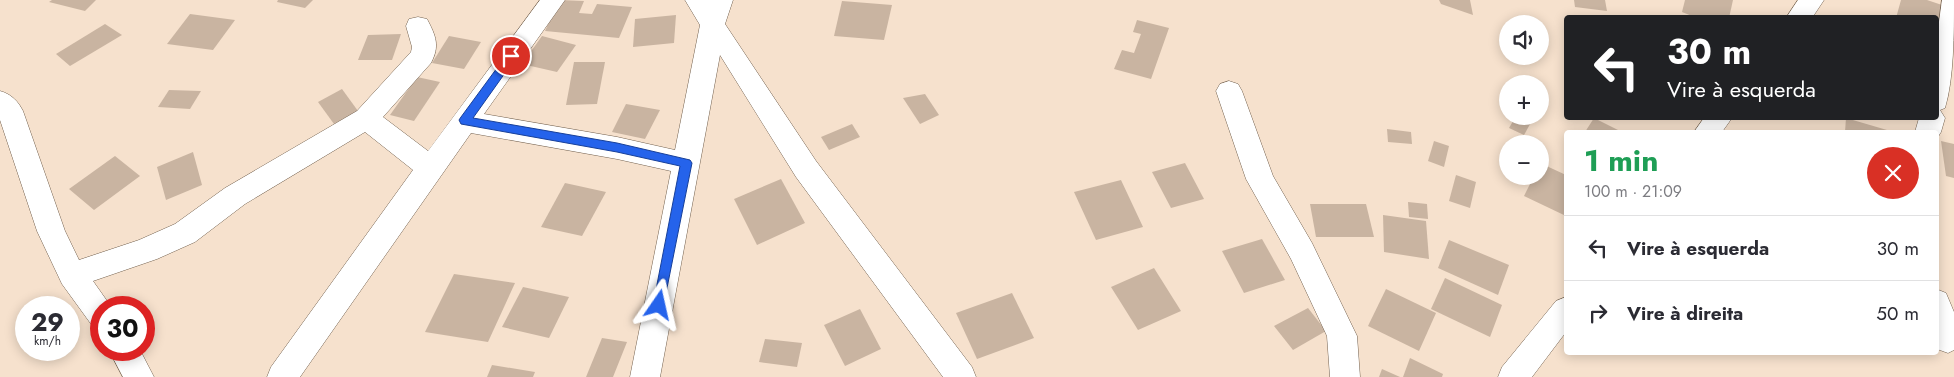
<!DOCTYPE html>
<html lang="pt">
<head>
<meta charset="utf-8">
<style>
	body { margin:0; font-family:Jost,sans-serif; background:#f7f7f7; color:#2b2b33; height:100vh; display:flex; flex-direction:column; font-size:19px; white-space:nowrap }
	* { box-sizing:border-box; margin:0 }
	p { font-size:16px; color:#7c7c81 }
	.icon { flex:none; width:28px; height:28px; fill:none; stroke:currentColor; stroke-width:2; stroke-linecap:round; stroke-linejoin:round }
	.map { position:relative; flex:1; overflow:hidden }
	.side { position:absolute; left:1564px; top:130px; width:375px; height:225px; display:flex; flex-direction:column; background:#fff; border-radius:5px; box-shadow:0 2px 12px #0003 }
	.side>* { flex:none }
	.banner { position:absolute; left:1564px; top:15px; width:375px; height:105px; border-radius:5px; box-shadow:0 2px 12px #0003; background:#202124; color:#fff; overflow:hidden }
	.controls { position:absolute; left:1499px; top:15px; display:grid; gap:10px }
	.controls a { display:grid; place-items:center; width:50px; height:50px; border-radius:50%; background:#fff; box-shadow:0 2px 12px #0003; font-size:25px }
	.speed { position:absolute; left:15px; top:296px; display:flex; gap:10px; font-size:25px; font-weight:700; text-align:center }
	.speed>* { display:grid; place-content:center; width:65px; height:65px; border-radius:50%; background:#fff; box-shadow:0 2px 12px #0003; line-height:1 }
	.speed small { font-size:12px; font-weight:400 }
	.speed .limit { border:8px solid #d22; background:#fff; color:#111 }
	.pin { position:absolute; display:grid; place-items:center; width:42px; height:42px; color:#fff; margin:-21px; border:2px solid #fff; border-radius:50%; box-shadow:0 1px 5px #0007 }
	.me { position:absolute; width:55px; margin:-28px; rotate:11deg; stroke-linejoin:round; filter:drop-shadow(0 0 4px #0008) }
	.turn { display:flex; align-items:center; gap:18px; height:105px; padding:0 20px; font-size:22px }
	.turn .icon { width:65px; height:65px; stroke-width:2.5 }
	.turn b { display:block; font-size:35px; line-height:42px }
	.round { display:grid; place-items:center; flex:none; width:52px; height:52px; border-radius:26px; background:#f7f7f7 }
	.overview { display:flex; align-items:center; justify-content:space-between; height:85px; padding:0 20px }
	h1 { font-size:30px; font-weight:700; line-height:38px; color:#1e9e55 }
	ul { padding:0; list-style:none }
	li { display:flex; align-items:center; gap:15px; height:65px; padding:0 20px; border-top:1px solid #e1e1e2 }
	li div { flex:1 }
	li b { display:block; font-size:19px }
	li em { font-style:normal }
	.map>svg:first-child { display:block }
	.building { fill:#c9b4a1 }
	.lines { fill:none; stroke-linecap:round; stroke-linejoin:round }
	.minor-casing { stroke:#73614f; stroke-width:1 }
	.minor { fill:#fff; fill-rule:evenodd }
	.route { fill:#2563eb; stroke:#184099 }
</style>
</head>
<body>
<div class="map">
<svg width="1954" height="377" viewBox="0 0 1954 377">
	<rect width="100%" height="100%" fill="#f6e1cd"/>
	<!-- building -->
	<g class="building">
		<polygon points="52,0 96,0 85,11 49,2"/>
		<polygon points="278,0 313,0 305,8 277,2"/>
		<polygon points="559,0 584,1 579,13 592,14 597,4 632,7 619,38 545,31"/>
		<polygon points="1439,0 1470,0 1473,15 1441,4"/>
		<polygon points="1574,0 1605,0 1607,11 1575,7"/>
		<polygon points="1685,0 1733,0 1729,18 1697,18 1682,12"/>
		<polygon points="1901,0 1927,0 1942,5 1937,29 1936,18 1896,18"/>
		<polygon points="842,1 892,5 884,40 834,36"/>
		<polygon points="190,14 235,20 213,50 167,44"/>
		<polygon points="676,15 674,43 633,47 635,19"/>
		<polygon points="1137,20 1169,28 1151,79 1114,69 1122,50 1134,53 1141,34 1133,32"/>
		<polygon points="105,24 122,35 70,66 56,54"/>
		<polygon points="401,34 392,60 358,60 368,35"/>
		<polygon points="449,36 481,42 464,69 432,63"/>
		<polygon points="542,36 576,45 557,72 522,64"/>
		<polygon points="574,62 605,62 597,104 566,105"/>
		<polygon points="417,77 440,82 414,121 390,115"/>
		<polygon points="342,89 358,111 334,124 318,102"/>
		<polygon points="169,90 201,91 190,109 158,107"/>
		<polygon points="925,94 939,115 920,124 903,98"/>
		<polygon points="626,104 660,110 645,139 612,132"/>
		<polygon points="1516,116 1534,117 1524,135 1509,128"/>
		<polygon points="1594,118 1622,132 1585,132"/>
		<polygon points="1846,118 1887,130 1887,132 1845,132"/>
		<polygon points="852,124 860,137 829,150 821,137"/>
		<polygon points="1387,129 1411,132 1412,144 1388,142"/>
		<polygon points="1434,141 1449,146 1444,167 1428,161"/>
		<polygon points="1941,141 1954,144 1954,178 1946,176"/>
		<polygon points="193,152 202,185 166,200 157,167"/>
		<polygon points="115,156 140,176 94,210 69,189"/>
		<polygon points="1185,163 1204,199 1171,208 1152,172"/>
		<polygon points="1540,163 1566,175 1566,216 1524,196 1534,176 1540,176"/>
		<polygon points="1456,175 1476,182 1470,208 1449,201"/>
		<polygon points="781,179 805,223 757,245 734,199"/>
		<polygon points="1121,180 1143,227 1096,240 1074,192"/>
		<polygon points="565,183 606,192 582,236 541,227"/>
		<polygon points="1408,202 1427,204 1428,219 1409,217"/>
		<polygon points="1310,204 1366,204 1374,237 1316,237"/>
		<polygon points="1383,215 1426,221 1429,259 1384,252"/>
		<polygon points="1262,239 1285,280 1244,293 1222,251"/>
		<polygon points="1449,240 1509,265 1498,295 1438,268"/>
		<polygon points="1154,268 1181,311 1138,330 1111,287"/>
		<polygon points="454,274 515,283 488,342 425,332"/>
		<polygon points="1445,278 1502,305 1490,337 1431,309"/>
		<polygon points="523,287 569,297 549,338 502,327"/>
		<polygon points="1386,289 1436,313 1419,351 1368,326"/>
		<polygon points="1012,293 1034,338 977,359 956,313"/>
		<polygon points="1308,308 1326,331 1293,350 1274,326"/>
		<polygon points="860,309 881,349 845,366 824,325"/>
		<polygon points="602,338 627,342 613,377 586,377"/>
		<polygon points="765,339 802,343 797,367 759,362"/>
		<polygon points="1410,358 1443,374 1442,377 1403,377"/>
		<polygon points="492,365 535,372 533,377 487,377"/>
		<polygon points="1382,369 1400,377 1379,377"/>
	</g>
	<g class="lines">
		<!-- minor casing -->
		<g class="minor-casing">
			<g id="minor">
				<path d="M540 0H565L484 114 617 137 675 150 700 25 685 0H733L725 24 816 161 972 367 976 377H943L796 177 720 55 660 377H630L671 171 617 159 471 133 300 377H267L271 367 413 170 365 132 245 204 195 242 157 259 93 281 112 308H101V328L91 324 62 284 37 231 0 120V91C11 94 18 101 23 111L65 231 79 260 139 240 175 224 225 188 357 111 411 52 412 47 406 26 409 19 418 17 427 19C436 36 440 46 431 63L383 117 428 151Z"/>
				<polygon points="1798,0 1824,0 1812,18 1786,18"/>
				<path d="M1942 0H1954C1954 32 1954 79 1945 108L1940 110 1945 118 1941 132 1936 140V132H1915L1919 118H1936V44Z"/>
				<polygon points="1229,81 1238,84 1242,91 1273,176 1312,243 1357,336 1360,377 1330,377 1327,336 1291,259 1246,179 1216,91 1220,84"/>
				<polygon points="1704,118 1732,118 1722,132 1694,132"/>
				<polygon points="1936,289 1946,293 1954,312 1954,350 1948,353 1937,349 1936,346"/>
				<polygon points="1566,297 1566,332 1532,377 1498,377 1502,367 1556,301"/>
				<polygon points="109,350 140,350 154,377 123,377"/>
			</g>
		</g>
		<!-- minor -->
		<use href="#minor" class="minor"/>
	</g>
	<!-- route -->
	<polygon class="route" points="511,52 517,56 515,59 473,118 617,143 690,160 692,163 663,308 659,310 655,308 653,305 680,166 617,152 461,124 459,120 461,117 508,53"/>
</svg>
<div class="controls">
<a><svg class="icon" aria-label="sound" viewBox="0 0 24 24"><path d="M4 9h4l5-4v14l-5-4H4zM17 9q2 3 0 6"/></svg></a>
<a>+</a>
<a>−</a>
</div>
<div class="speed"><div>29<small>km/h</small></div><div class="limit">30</div></div>
<div class="pin" style="left:511px;top:56px;background:#d93025"><svg class="icon" aria-label="arrive" viewBox="0 0 24 24"><path d="M6 21V4h12l-3 4 3 4H6"/></svg></div>
<svg class="me" style="left:659px;top:305px" viewBox="-20 -20 40 40"><path d="M0-17L14 15 0 8-14 15z" fill="#2563eb" stroke="#fff" stroke-width="4"/></svg>
<div class="banner">
<div class="turn"><svg class="icon" aria-label="left" viewBox="0 0 24 24"><path d="M17 20v-9H6M10 6l-5 5 5 5"/></svg><div><b>30 m</b>Vire à esquerda</div></div>
</div>
<section class="side">
<div class="overview"><div><h1>1 min</h1><p>100 m · 21:09</p></div><a class="round" style="background:#d93025;color:#fff"><svg class="icon" aria-label="close" viewBox="0 0 24 24"><path d="M6 6l12 12M18 6L6 18"/></svg></a></div>
<ul>
<li><svg class="icon" aria-label="left" viewBox="0 0 24 24"><path d="M17 20v-9H6M10 6l-5 5 5 5"/></svg><div><b>Vire à esquerda</b></div><em>30 m</em></li>
<li><svg class="icon" aria-label="right" viewBox="0 0 24 24"><path d="M7 20v-9h11M14 6l5 5-5 5"/></svg><div><b>Vire à direita</b></div><em>50 m</em></li>
</ul>
</section>
</div>
</body>
</html>
